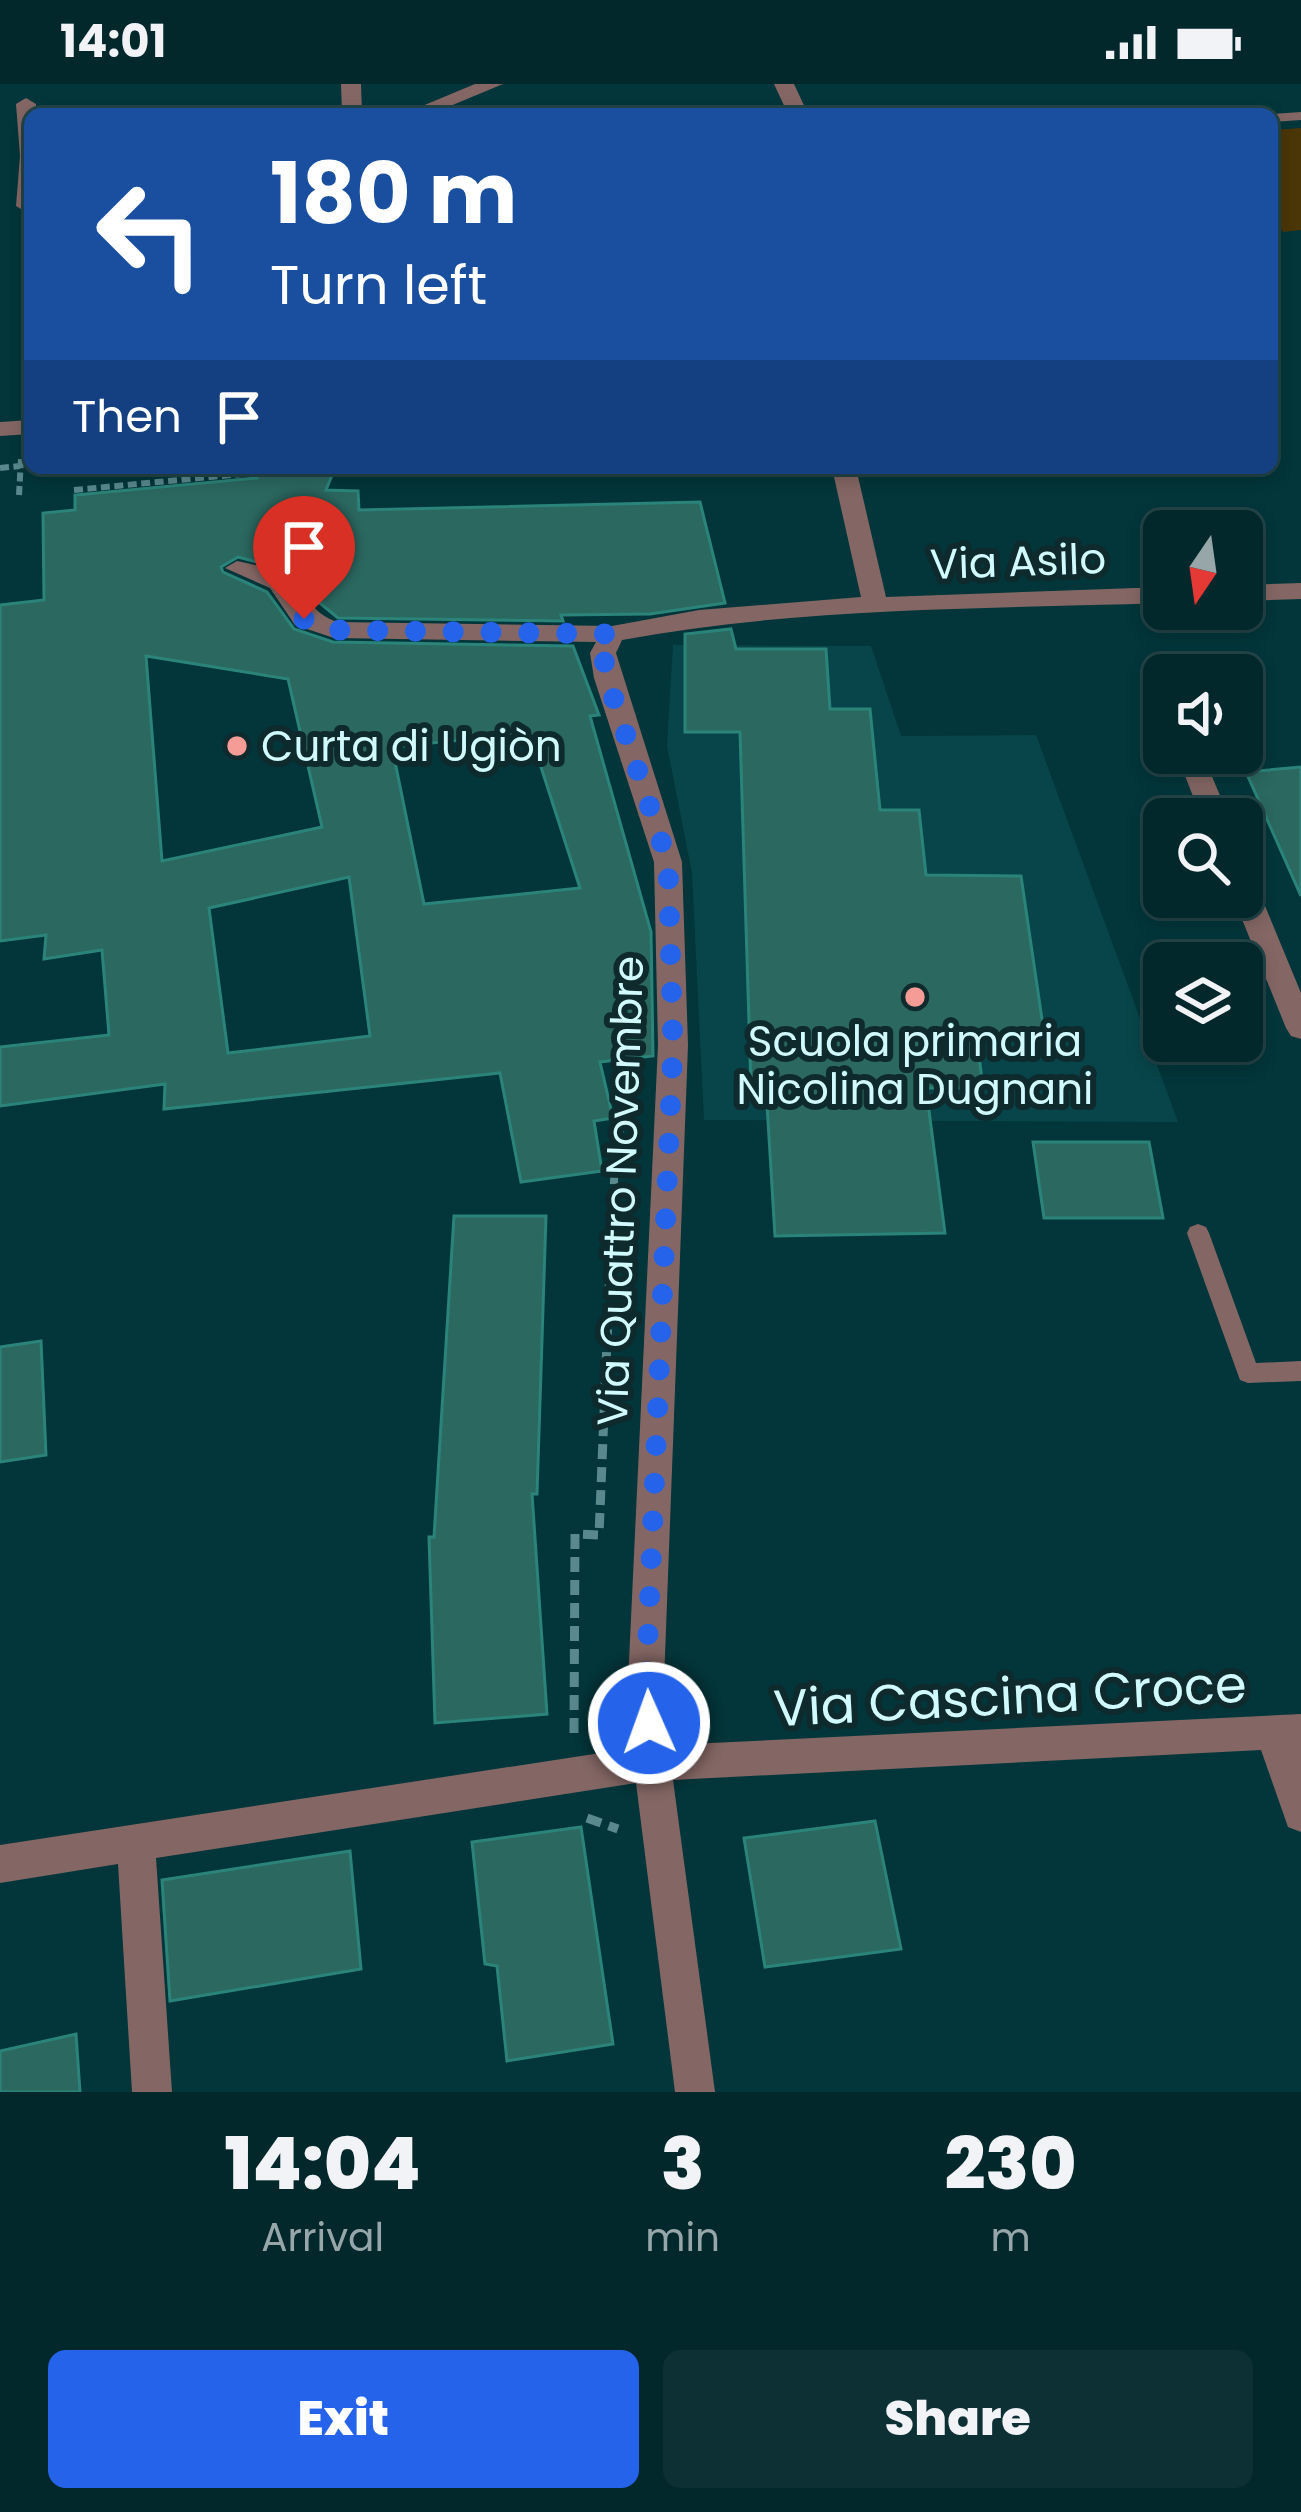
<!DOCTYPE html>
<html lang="en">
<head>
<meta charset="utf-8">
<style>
	body { margin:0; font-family:Poppins,sans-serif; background:#0c3034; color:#f1f3f6; height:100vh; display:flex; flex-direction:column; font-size:45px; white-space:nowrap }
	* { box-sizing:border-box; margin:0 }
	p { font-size:39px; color:#96a6a9 }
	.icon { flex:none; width:66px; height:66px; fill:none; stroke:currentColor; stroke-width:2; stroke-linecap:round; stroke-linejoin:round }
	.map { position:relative; height:2008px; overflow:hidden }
	.details { display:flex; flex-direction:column; background:#02282c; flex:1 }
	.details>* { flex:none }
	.guide { position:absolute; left:24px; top:24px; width:1254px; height:366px; border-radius:18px; box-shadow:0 6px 18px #0003,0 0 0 3px #234448; background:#1a4fa0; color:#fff; overflow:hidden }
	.needle { width:78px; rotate:193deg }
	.tools { position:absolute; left:1143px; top:426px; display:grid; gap:24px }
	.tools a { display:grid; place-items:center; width:120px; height:120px; border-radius:18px; background:#02282c; box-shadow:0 6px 18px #0003,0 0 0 3px #234448; font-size:60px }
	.pin { position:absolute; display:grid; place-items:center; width:102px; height:102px; color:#fff; margin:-123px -51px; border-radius:50% 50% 50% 0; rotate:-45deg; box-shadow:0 0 12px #0007 }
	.pin .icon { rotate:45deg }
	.me { position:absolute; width:132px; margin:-66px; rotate:358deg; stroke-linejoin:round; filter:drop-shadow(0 0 9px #0008) }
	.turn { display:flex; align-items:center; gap:42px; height:252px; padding:0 48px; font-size:54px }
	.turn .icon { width:156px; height:156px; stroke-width:2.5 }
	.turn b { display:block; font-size:84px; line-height:102px }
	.then { display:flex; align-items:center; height:114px; padding:0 48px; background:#0003; gap:24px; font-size:45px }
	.eta { display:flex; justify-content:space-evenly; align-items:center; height:204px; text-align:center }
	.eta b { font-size:72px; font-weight:800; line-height:84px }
	.primary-button { display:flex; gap:24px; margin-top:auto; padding:24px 48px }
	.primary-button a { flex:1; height:138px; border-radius:18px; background:#2563eb; color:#fff; font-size:48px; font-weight:800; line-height:138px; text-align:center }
	.primary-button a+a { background:#0c3034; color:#f1f3f6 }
	.status { display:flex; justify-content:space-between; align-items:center; height:84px; padding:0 60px; background:#02282c; direction:ltr }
	.status svg { height:33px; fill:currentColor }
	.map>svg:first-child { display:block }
	.built { fill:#08454a }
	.green { fill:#4a3606 }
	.building { fill:#2b6860; stroke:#2b8479; stroke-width:3; fill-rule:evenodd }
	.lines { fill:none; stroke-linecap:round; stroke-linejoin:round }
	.path-far2 { stroke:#59898d; stroke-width:6; stroke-dasharray:9 4.5; stroke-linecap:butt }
	.path-far1 { stroke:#59898d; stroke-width:8; stroke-dasharray:10 6; stroke-linecap:butt }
	.path { stroke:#59898d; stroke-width:9; stroke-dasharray:15 8; stroke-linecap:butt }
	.lane { fill:#846764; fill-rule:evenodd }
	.street { fill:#846764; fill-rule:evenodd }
	.route { stroke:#2563eb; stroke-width:21; stroke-dasharray:0 37.8 }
	.poi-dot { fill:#f59c96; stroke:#0e2a2d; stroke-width:4.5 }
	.labels { text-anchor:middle; stroke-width:12; stroke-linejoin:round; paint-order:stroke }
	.street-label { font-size:42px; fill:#d1fafe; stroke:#0e2a2d }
	.poi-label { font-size:42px; fill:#d1fafe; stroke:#0e2a2d; text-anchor:start }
	.near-street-label { font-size:51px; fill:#d1fafe; stroke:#0e2a2d }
</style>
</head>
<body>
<div class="status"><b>14:01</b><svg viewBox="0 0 49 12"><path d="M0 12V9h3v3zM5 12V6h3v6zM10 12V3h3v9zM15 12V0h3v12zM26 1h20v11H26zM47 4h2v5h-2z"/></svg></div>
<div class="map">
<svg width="1301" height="2008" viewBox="0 0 1301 2008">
	<rect width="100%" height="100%" fill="#02363a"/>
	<!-- built -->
	<polygon class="built" points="673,561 871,562 901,652 1036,651 1178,1038 704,1036 692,789 667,662"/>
	<!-- green -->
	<polygon class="green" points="1301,44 1301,146 1283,148 1272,131 1272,46"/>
	<!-- building -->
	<g class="building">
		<path d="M261 384H335L326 406 358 407 359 426 700 418 725 519 650 530 561 531 563 537 338 534 276 483 238 473 221 483 223 488 267 508 294 545 333 558 573 562 599 631 590 632 651 848 653 972 600 978 613 1034 594 1037 602 1087 521 1098 500 989 164 1025 165 1000 0 1022V963L109 951 102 866 44 875 46 851 0 857V521L44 516 43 429 75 426V411L257 394ZM146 572 288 595 322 743 162 777ZM530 649 580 804 424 820 392 663ZM349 793 370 952 228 969 209 824Z"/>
		<polygon points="731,545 736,565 826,565 830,625 870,625 880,726 919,726 926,791 1021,792 1044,949 976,948 983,1004 926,1004 945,1149 775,1152 766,1004 751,1003 740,648 685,648 685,550"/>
		<polygon points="1301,683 1301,812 1246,688"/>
		<polygon points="1033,1058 1149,1058 1163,1134 1044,1134"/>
		<polygon points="454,1132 546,1132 537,1410 532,1410 547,1630 435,1639 429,1453 434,1453"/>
		<polygon points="41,1257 46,1371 0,1378 0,1263"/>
		<polygon points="875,1737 901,1865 765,1883 744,1754"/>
		<polygon points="581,1743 613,1960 507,1977 497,1882 485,1880 472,1758"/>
		<polygon points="350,1767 361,1885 170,1917 162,1796"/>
		<polygon points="76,1950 80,2008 0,2008 0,1967"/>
	</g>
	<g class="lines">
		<!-- path-far2 -->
		<g class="path-far2">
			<polyline points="0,384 20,382"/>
			<polyline points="74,406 242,390 240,384"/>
			<polyline points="19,411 21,375"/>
		</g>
		<!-- path-far1 -->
		<polyline class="path-far1" points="611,1164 616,1053 628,1032"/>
		<!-- path -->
		<g class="path">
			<polyline points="574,1649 575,1450 599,1451 611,1161"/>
			<polyline points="587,1734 618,1745"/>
		</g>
		<!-- lane -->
		<g class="lane">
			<polygon points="1301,28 1301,36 1272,38 1272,30"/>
			<polygon points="1198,1140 1206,1143 1209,1149 1256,1279 1301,1277 1301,1297 1248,1299 1240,1296 1187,1149 1190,1143"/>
		</g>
		<!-- street -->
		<g class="street">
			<polygon points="341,0 361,0 362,30 342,30"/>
			<polygon points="475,0 503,0 431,30 403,30"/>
			<polygon points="774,0 794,0 808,30 788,30"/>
			<polygon points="26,14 36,20 36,30 30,30 30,127 26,128 16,122 20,72 16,20"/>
			<polygon points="30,336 30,350 0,352 0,338"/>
			<path d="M832 384H856L886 513 1164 503V519C983 525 800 523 622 556L616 569 682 778 688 961 664 1598 670 1661 1301 1630V1748L1288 1743 1261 1666 673 1696 715 2008H675L636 1699 156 1774 172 2008H132L118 1780 0 1799V1761L633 1664 628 1598 658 961 654 778 594 594 590 569 596 558 334 554 295 541 270 504 225 484 237 477C256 481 279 485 294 499 312 516 312 529 337 538L612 542 699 526 861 513Z"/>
			<polygon points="1301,499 1301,515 1242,517 1242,501"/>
			<polygon points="1176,669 1202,669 1230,735 1202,735"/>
			<polygon points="1242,790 1256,800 1301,909 1301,955 1291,952 1286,944 1233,813 1242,813"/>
		</g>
	</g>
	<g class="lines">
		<!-- route -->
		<polyline class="route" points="304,535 334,546 612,550 603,569 607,594 668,778 673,961 646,1598 649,1639"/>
	</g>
	<!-- markers -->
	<g class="poi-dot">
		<circle cx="237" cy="662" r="12"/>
		<circle cx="915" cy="913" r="12"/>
	</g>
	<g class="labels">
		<!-- street labels -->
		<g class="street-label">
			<text transform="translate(1018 477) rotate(-2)" y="15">Via Asilo</text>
			<text transform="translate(620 1107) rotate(-88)" y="15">Via Quattro Novembre</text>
		</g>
		<!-- poi labels -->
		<g class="poi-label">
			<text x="261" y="677">Curta di Ugiòn</text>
			<text x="915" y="972" text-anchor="middle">Scuola primaria<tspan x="915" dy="48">Nicolina Dugnani</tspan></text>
		</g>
		<!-- near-street labels -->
		<g class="near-street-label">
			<text transform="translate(1010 1612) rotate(-3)" y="18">Via Cascina Croce</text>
		</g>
	</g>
</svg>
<div class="tools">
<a><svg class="needle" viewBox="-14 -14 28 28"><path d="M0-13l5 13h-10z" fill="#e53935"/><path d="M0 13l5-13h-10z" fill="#96a6a9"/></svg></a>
<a><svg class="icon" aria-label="sound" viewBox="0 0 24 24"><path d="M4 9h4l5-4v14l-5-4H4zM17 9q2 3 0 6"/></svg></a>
<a><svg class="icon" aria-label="search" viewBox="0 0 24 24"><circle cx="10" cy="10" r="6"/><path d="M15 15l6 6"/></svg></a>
<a><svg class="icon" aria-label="layers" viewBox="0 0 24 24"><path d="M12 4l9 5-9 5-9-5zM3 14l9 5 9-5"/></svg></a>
</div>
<div class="pin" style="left:304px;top:535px;background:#d93025"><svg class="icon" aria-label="arrive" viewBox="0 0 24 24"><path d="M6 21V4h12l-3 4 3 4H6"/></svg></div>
<svg class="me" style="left:649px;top:1639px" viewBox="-20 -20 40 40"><circle r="17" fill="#2563eb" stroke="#fff" stroke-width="3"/><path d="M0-11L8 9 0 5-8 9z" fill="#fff"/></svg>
<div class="guide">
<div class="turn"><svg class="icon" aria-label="left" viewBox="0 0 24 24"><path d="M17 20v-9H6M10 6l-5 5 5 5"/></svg><div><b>180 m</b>Turn left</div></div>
<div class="then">Then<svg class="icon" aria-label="arrive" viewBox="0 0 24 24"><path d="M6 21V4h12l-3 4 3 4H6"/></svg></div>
</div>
</div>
<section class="details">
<div class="eta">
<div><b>14:04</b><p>Arrival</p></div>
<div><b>3</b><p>min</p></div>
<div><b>230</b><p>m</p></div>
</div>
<div class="primary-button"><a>Exit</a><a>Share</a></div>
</section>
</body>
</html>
